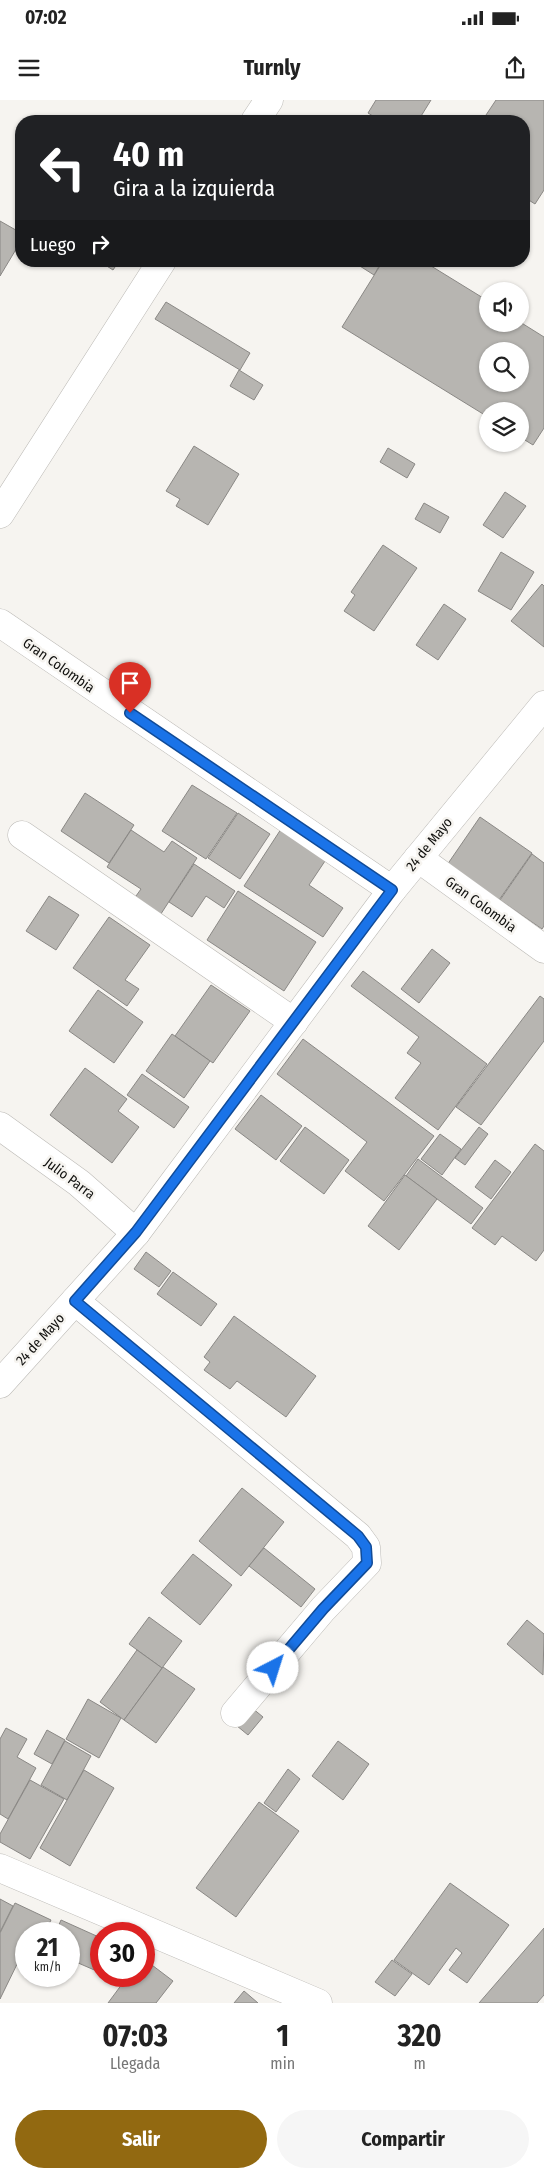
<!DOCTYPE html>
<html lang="es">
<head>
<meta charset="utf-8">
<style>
	body { margin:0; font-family:"Fira Sans Condensed",sans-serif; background:#f6f6f6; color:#222; height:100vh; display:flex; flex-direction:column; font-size:19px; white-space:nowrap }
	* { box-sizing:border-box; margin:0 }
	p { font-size:16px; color:#767676 }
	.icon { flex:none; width:28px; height:28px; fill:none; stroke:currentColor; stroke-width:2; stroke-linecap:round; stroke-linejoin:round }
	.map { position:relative; height:1903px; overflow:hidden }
	.side { display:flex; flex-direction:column; background:#fff; flex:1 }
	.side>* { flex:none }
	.guide { position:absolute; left:15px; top:15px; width:515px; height:152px; border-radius:20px; box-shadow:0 1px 4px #0004; background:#202124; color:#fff; overflow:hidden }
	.buttons { position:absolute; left:479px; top:182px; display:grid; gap:10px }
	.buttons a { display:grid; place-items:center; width:50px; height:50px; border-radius:50%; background:#fff; box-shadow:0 1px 4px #0004; font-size:25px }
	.speed { position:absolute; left:15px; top:1822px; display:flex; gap:10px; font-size:25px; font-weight:700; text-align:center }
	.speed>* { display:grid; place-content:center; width:65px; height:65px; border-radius:50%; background:#fff; box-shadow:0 1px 4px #0004; line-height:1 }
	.speed small { font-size:12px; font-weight:400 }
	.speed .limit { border:8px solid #d22; background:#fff; color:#111 }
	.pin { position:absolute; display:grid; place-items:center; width:42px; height:42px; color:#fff; margin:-51px -21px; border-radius:50% 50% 50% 0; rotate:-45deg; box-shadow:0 0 5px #0007 }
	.pin .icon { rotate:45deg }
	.me { position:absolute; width:55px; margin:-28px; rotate:40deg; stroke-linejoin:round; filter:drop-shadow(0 0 4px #0008) }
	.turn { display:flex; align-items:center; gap:18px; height:105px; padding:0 15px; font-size:22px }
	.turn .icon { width:65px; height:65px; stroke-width:2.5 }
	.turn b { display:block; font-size:35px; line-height:42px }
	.then { display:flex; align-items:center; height:48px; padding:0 15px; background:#0003; gap:10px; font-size:19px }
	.eta { display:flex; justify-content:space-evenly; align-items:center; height:85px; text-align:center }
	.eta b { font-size:30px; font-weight:700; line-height:35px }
	.action { display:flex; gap:10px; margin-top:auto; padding:10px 15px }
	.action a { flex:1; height:58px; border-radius:30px; background:#926911; color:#fff; font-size:20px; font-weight:700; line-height:58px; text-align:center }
	.action a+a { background:#f6f6f6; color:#222 }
	.status { display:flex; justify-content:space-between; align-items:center; height:35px; padding:0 25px; background:#fff; direction:ltr }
	.status svg { height:14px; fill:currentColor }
	header { display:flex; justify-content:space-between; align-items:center; height:65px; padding:0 15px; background:#fff; font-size:22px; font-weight:700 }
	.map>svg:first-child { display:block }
	.building { fill:#b7b5b1; stroke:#8a8885; fill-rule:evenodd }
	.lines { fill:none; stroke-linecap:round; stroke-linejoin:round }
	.minor-casing { stroke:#bcbab6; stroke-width:29 }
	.minor { stroke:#fff; stroke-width:28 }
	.route-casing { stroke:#114b97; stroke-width:12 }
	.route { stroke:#1a73e8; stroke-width:9 }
	.labels { text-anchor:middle; stroke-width:5; stroke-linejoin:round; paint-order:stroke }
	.street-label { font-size:14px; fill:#10100e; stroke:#f6f4f0 }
</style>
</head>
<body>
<div class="status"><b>07:02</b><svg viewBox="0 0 49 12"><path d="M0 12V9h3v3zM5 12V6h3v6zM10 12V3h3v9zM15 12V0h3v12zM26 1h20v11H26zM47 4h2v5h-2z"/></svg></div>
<header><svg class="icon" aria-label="menu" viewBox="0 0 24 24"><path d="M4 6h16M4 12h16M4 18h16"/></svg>Turnly<svg class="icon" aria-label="share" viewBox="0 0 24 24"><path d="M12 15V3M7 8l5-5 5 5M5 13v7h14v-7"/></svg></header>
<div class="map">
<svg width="544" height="1903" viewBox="0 0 544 1903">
	<rect width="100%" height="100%" fill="#f6f4f0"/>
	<!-- building -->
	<g class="building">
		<polygon points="376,0 431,0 418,21 381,21 368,13"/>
		<polygon points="496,0 544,0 544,90 535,104 524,97 524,21 482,21"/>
		<polygon points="0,121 21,133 21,141 0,176"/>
		<polygon points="99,161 119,161 113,170"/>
		<polygon points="352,161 382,161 374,175"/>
		<path d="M383 161H423L488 201V224H520V222L544 237V328L533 345 520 337V311H488V317L342 227ZM488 251H520V284H488Z"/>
		<polygon points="166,202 250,253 240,270 155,219"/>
		<polygon points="239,270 263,285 254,300 230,286"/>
		<polygon points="194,346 239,374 208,425 176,406 180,399 166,391"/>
		<polygon points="388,348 415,364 407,378 380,362"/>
		<polygon points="505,392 526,406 503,438 483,425"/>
		<polygon points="424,403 449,417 440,433 415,419"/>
		<polygon points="383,445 417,468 374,531 344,511 355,495 351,492"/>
		<polygon points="501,452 534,472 511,510 478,491"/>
		<polygon points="542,484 544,486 544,547 511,521"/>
		<polygon points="444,504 466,519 438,560 416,545"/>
		<polygon points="192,685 237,713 206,759 162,731"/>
		<polygon points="85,693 134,725 109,763 61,731"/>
		<polygon points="238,713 270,734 240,779 208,758"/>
		<polygon points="480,717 532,753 499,800 447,765"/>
		<polygon points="283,726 329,755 309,785 343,808 323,837 244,786"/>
		<polygon points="131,730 164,752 172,741 197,758 157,820 131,803 141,789 107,767"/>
		<polygon points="532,754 544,763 544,826 542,829 500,800"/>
		<polygon points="194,764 235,791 224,808 206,796 192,817 169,802"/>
		<polygon points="238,791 316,842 284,891 207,840"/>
		<polygon points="49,796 79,815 56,850 26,831"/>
		<polygon points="109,817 150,845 125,880 139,889 127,906 73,868"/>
		<polygon points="432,849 450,863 419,903 401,889"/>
		<polygon points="363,871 487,964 438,1030 395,998 421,963 407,953 419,937 351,886"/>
		<polygon points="211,885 250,911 213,963 175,936"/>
		<polygon points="98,890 143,922 114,963 69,931"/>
		<polygon points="540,896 544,899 544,941 481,1025 456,1007"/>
		<polygon points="172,934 210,961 184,998 146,971"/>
		<polygon points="303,939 434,1036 384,1101 345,1071 367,1042 277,974"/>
		<polygon points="85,968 127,999 118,1011 139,1027 112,1063 50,1015"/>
		<polygon points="142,974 189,1007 174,1028 127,995"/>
		<polygon points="261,995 302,1026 276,1060 235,1029"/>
		<polygon points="305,1027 349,1060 324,1094 280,1061"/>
		<polygon points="479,1027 488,1034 465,1065 455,1058"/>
		<polygon points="440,1034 461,1049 442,1075 421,1059"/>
		<polygon points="535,1044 544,1051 544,1150 536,1161 502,1136 495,1145 472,1128"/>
		<polygon points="418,1059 483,1108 471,1124 406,1076"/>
		<polygon points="495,1060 511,1072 491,1099 475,1087"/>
		<polygon points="405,1075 437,1099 399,1150 368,1126"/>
		<polygon points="146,1152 171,1171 159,1187 134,1169"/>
		<polygon points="173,1172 217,1204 201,1226 157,1194"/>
		<polygon points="234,1216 316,1276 286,1317 237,1281 230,1289 204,1270 210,1262 204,1257"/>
		<polygon points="242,1388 284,1422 241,1476 199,1441"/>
		<polygon points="264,1448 315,1489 301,1507 249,1466"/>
		<polygon points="193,1454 232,1485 200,1525 161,1493"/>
		<polygon points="149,1517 182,1541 162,1568 129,1544"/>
		<polygon points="527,1520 544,1534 543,1575 507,1544"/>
		<polygon points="137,1550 162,1568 124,1620 100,1602"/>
		<polygon points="163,1567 195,1589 156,1643 124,1620"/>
		<polygon points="88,1599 121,1618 99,1658 66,1639"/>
		<polygon points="246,1603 263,1617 248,1635 231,1621"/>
		<polygon points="6,1628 27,1639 17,1657 36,1668 8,1719 0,1714 0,1639"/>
		<polygon points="47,1630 65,1640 52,1664 34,1654"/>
		<polygon points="65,1641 91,1656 67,1700 41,1685"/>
		<polygon points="338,1641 369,1664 343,1700 312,1676"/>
		<polygon points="288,1669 300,1679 276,1712 264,1703"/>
		<polygon points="84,1670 114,1688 70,1766 40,1748"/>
		<polygon points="30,1680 64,1699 30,1759 0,1742 0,1734"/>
		<polygon points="259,1702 299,1731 236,1817 196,1788"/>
		<polygon points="450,1783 509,1825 467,1883 449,1870 462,1853 456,1848 429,1885 394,1860"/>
		<polygon points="0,1799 13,1806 0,1832"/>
		<polygon points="15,1803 51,1820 44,1834 26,1834 26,1856 22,1854 0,1899 0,1833"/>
		<polygon points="61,1820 101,1838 101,1866 99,1872 69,1859 69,1834 55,1834"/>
		<polygon points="544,1828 544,1895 537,1903 479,1903"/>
		<polygon points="144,1859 173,1881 156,1903 108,1903 128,1876 144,1876"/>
		<polygon points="392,1860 412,1874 395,1896 375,1882"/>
		<polygon points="244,1891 258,1903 234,1903"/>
	</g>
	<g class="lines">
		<!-- minor casing -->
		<g class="minor-casing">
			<g id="minor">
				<polyline points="255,21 269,0"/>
				<polyline points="0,414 162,161"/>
				<polyline points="0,523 392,790"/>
				<polyline points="22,735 294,922"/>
				<polyline points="418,758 544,849"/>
				<polyline points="0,1026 79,1083 136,1133"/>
				<polyline points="75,1201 358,1436 366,1447 367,1463 323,1509 235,1613"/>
				<polyline points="0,1284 136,1133 392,790 544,605"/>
				<polyline points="0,1768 318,1903"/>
			</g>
		</g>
		<!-- minor -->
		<use href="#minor" class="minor"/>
	</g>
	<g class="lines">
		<!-- route casing -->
		<g class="route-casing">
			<polyline id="route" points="130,613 392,790 136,1132 75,1201 358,1436 366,1447 367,1463 323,1509 273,1568"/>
		</g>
		<!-- route -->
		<use href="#route" class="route"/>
	</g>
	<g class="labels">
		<!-- street labels -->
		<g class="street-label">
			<text transform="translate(59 565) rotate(35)" y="5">Gran Colombia</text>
			<text transform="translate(429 744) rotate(-51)" y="5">24 de Mayo</text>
			<text transform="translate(481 804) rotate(36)" y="5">Gran Colombia</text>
			<text transform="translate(70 1078) rotate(37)" y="5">Julio Parra</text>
			<text transform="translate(40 1239) rotate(-48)" y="5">24 de Mayo</text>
		</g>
	</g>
</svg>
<div class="buttons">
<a><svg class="icon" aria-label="sound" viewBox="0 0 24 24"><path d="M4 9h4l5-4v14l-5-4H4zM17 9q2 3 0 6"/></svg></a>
<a><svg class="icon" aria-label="search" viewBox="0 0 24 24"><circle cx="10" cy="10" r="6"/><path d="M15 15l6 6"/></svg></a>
<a><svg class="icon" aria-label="layers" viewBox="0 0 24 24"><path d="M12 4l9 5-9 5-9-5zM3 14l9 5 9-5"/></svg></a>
</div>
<div class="speed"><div>21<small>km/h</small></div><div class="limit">30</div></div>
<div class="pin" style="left:130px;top:613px;background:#d93025"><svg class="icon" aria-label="arrive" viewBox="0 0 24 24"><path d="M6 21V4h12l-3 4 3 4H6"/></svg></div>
<svg class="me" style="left:273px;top:1568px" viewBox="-20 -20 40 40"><circle r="19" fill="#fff"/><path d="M0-13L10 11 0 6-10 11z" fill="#1a73e8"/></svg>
<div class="guide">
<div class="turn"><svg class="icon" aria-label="left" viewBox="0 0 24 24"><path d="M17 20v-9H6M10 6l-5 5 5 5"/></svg><div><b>40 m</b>Gira a la izquierda</div></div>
<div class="then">Luego<svg class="icon" aria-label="right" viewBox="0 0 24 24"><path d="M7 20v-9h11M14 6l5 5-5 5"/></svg></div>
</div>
</div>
<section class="side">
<div class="eta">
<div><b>07:03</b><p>Llegada</p></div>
<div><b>1</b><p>min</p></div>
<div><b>320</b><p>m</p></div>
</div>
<div class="action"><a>Salir</a><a>Compartir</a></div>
</section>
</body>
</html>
